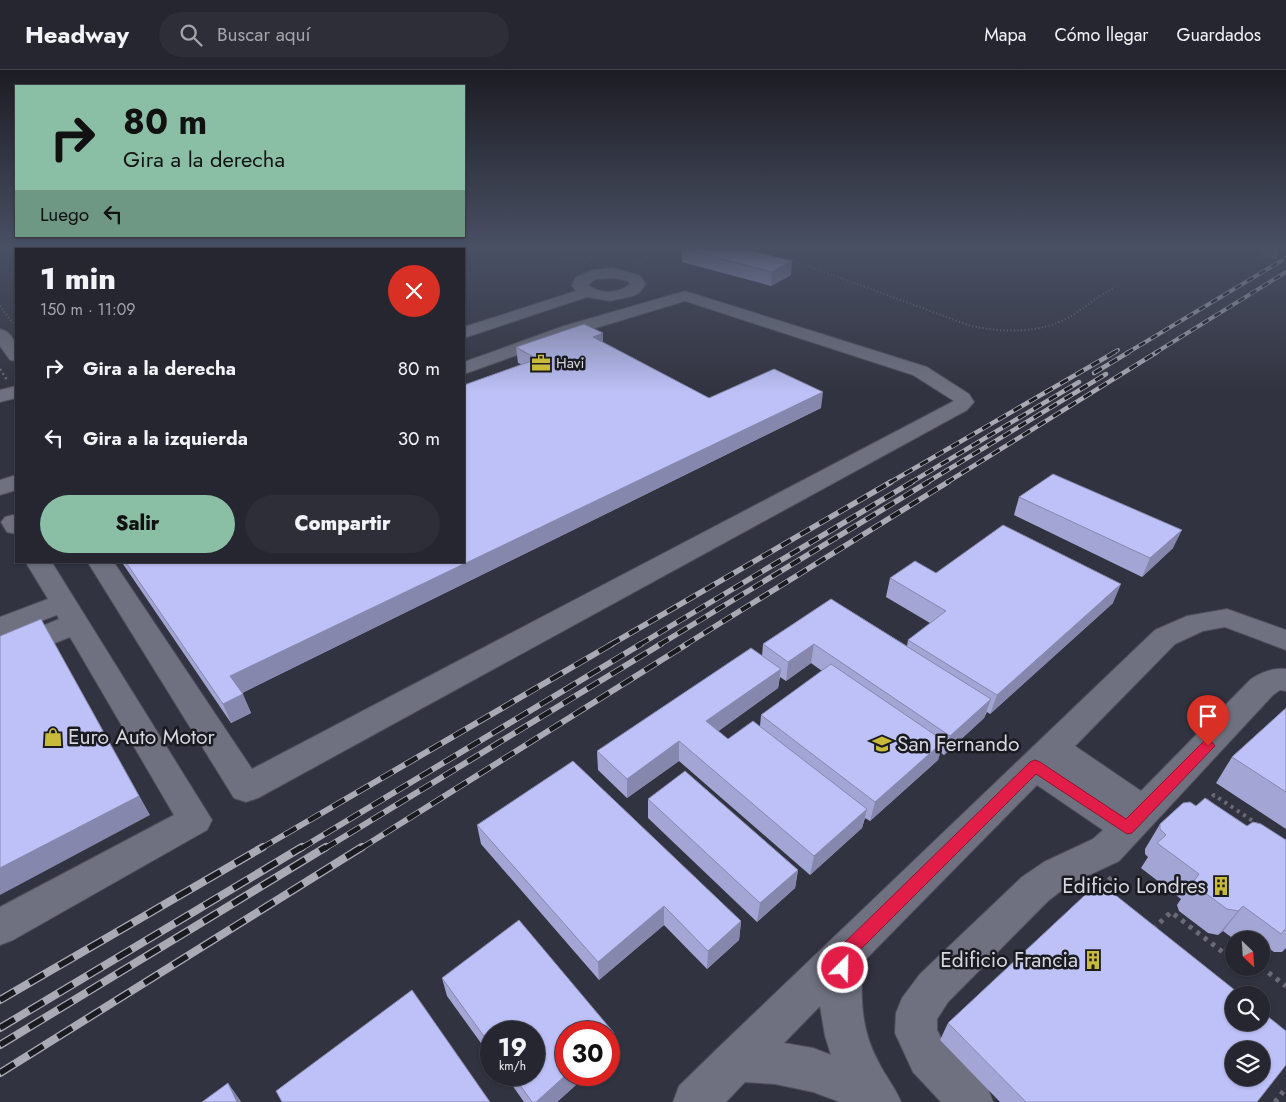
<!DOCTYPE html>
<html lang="es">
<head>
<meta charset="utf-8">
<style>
	body { margin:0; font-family:Jost,sans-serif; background:#2e2e38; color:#f1f3f6; height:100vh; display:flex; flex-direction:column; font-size:19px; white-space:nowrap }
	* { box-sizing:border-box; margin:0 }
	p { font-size:16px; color:#a4a5ab }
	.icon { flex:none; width:28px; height:28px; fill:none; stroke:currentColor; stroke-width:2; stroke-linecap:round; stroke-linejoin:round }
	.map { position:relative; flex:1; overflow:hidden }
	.sheet { position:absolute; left:15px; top:178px; width:450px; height:315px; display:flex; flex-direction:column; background:#262630; border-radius:0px; box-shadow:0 1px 4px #0004,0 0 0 1px #42434c }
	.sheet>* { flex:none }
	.guide { position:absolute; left:15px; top:15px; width:450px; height:152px; border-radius:0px; box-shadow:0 1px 4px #0004,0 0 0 1px #42434c; background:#8abfa5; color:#111; overflow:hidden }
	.needle { width:32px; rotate:155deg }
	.controls { position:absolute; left:1225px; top:861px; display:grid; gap:10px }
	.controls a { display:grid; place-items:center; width:45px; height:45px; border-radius:50%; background:#262630; box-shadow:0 1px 4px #0004,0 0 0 1px #42434c; font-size:25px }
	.speed { position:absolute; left:480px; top:951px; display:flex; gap:10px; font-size:25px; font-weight:700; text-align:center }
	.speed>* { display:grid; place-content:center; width:65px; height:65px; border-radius:50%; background:#262630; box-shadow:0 1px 4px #0004,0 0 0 1px #42434c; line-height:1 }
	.speed small { font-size:12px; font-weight:400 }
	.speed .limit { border:8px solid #d22; background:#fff; color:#111 }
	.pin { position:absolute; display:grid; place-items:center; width:42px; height:42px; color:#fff; margin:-51px -21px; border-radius:50% 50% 50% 0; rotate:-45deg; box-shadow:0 0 5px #0007 }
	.pin .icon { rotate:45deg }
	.me { position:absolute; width:55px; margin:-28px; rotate:23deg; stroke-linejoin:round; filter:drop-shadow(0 0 4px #0008) }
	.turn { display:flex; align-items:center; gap:18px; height:105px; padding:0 25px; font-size:22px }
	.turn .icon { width:65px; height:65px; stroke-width:2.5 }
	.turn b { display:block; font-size:35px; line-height:42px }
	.then { display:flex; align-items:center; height:48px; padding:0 25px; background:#0003; gap:10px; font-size:19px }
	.round { display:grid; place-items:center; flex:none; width:52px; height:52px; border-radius:26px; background:#2e2e38 }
	.overview { display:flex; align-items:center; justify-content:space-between; height:85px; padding:0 25px }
	h1 { font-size:30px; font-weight:800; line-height:38px }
	.cta { display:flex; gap:10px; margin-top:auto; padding:10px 25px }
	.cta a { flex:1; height:58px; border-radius:30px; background:#8abfa5; color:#111; font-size:20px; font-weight:800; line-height:58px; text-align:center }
	.cta a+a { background:#2e2e38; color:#f1f3f6 }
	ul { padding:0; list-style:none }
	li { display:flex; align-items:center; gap:15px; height:70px; padding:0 25px }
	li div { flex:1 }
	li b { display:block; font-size:19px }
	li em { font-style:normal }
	header { display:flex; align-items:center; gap:30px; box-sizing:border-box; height:70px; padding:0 25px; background:#262630; border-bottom:1px solid #42434c }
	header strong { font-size:24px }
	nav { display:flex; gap:28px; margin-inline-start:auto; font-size:18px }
	.search { width:350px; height:45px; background:#2e2e38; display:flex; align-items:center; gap:12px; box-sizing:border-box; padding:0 18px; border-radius:28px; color:#a4a5ab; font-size:19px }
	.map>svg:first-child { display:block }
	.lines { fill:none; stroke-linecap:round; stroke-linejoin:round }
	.highway-tunnel { stroke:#4b4c58; stroke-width:17; stroke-dasharray:17 9; stroke-linecap:butt }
	.minor-casing { stroke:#4f4f5a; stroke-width:2 }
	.path-far3 { stroke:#6a6b76; stroke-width:2; stroke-dasharray:1 2.5; stroke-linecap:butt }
	.path-far2 { stroke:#6a6b76; stroke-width:2.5; stroke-dasharray:2 3; stroke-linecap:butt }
	.path-far1 { stroke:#6a6b76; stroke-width:4; stroke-dasharray:3 4.5; stroke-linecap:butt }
	.path { stroke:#6a6b76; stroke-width:5; stroke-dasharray:4 5.5; stroke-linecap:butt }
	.minor { fill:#6f7180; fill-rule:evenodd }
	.rail-far4-casing { stroke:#a9aab3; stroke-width:4 }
	.rail-far3-casing { stroke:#a9aab3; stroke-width:4.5 }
	.rail-far2-casing { stroke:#a9aab3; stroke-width:5.5 }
	.rail-far1-casing { stroke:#a9aab3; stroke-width:6 }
	.rail-casing { stroke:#a9aab3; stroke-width:8 }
	.rail-far4 { stroke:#1a1b21; stroke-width:2.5; stroke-dasharray:7; stroke-linecap:butt }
	.rail-far3 { stroke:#1a1b21; stroke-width:3; stroke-dasharray:9; stroke-linecap:butt }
	.rail-far2 { stroke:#1a1b21; stroke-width:4; stroke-dasharray:11; stroke-linecap:butt }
	.rail-far1 { stroke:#1a1b21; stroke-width:4.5; stroke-dasharray:14; stroke-linecap:butt }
	.rail { stroke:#1a1b21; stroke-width:5.5; stroke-dasharray:17; stroke-linecap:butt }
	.wall { fill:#a3a6d4; fill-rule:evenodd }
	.shaded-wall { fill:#8587ad }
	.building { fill:#bec1f7; stroke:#8587ad; fill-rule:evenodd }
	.route { fill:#e11d48; stroke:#92132f }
	.labels { text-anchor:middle; stroke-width:5; stroke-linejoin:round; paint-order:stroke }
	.far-poi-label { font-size:15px; fill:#d6d7df; stroke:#1a1b21; text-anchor:start }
	.near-poi-label { font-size:21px; fill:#d6d7df; stroke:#1a1b21; text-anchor:start }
</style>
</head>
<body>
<header>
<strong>Headway</strong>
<div class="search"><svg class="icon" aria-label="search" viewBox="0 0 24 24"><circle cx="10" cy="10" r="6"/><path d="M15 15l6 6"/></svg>Buscar aquí</div>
<nav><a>Mapa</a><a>Cómo llegar</a><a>Guardados</a></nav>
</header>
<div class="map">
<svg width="1286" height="1032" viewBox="0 0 1286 1032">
	<rect width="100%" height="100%" fill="#323340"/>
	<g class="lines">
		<!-- highway-tunnel -->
		<polyline class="highway-tunnel" points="1261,179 1286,182"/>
		<!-- minor casing -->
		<g class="minor-casing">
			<g id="minor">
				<path d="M613 198 639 205 646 214 639 223 633 226 610 231 587 227 464 268V257L576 221 572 216 575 208 592 200ZM613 208 628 211 630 214C619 224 600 224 588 215L596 209Z"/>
				<polygon points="685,221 927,297 969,324 974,332 967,340 258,728 246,732 234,728 87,491 113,491 252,699 954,331 913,305 685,231 576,264 464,304 464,292 564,256"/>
				<path d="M0 259C16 263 16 278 16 291L10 290 0 276Z"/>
				<polygon points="16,316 16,328 0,332 0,320"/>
				<polygon points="16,405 16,420 0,425 0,410"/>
				<polygon points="13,445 16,446 16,464 7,462 1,452 5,447"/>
				<polygon points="25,491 51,491 212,750 207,760 13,870 0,875 0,837 174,745 70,567 0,595 0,574 59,549 57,545 0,566 0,547 48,529"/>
				<path d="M1227 539 1286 560V580L1225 557 1203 561 1175 574 1075 676 1141 721 1251 609C1263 602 1272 598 1286 599V621L1280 620 1273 625 1119 791 1070 814 1048 831 948 932 937 949V960L943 972 987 1016 993 1032H941L913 1002 895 963 896 943 902 928 920 904 1022 807 1044 792 1093 769 1103 760 1037 715 863 892C860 927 861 960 878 991 885 1006 895 1017 901 1032H840L813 1022 775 1014 745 1012 726 1032H673L679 1016 721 975 1155 560 1187 546ZM820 936 825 966 831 985 813 978 784 973Z"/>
			</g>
		</g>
		<!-- path-far3 -->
		<g class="path-far3">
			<polyline points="531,179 587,193"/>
			<polyline points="554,179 579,189"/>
			<path d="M762 179 971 256C1006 263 1041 264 1073 245 1087 236 1100 225 1115 217"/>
			<polyline points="634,194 665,179"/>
			<polyline points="0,236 13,253"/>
		</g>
		<!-- path-far2 -->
		<polyline class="path-far2" points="0,299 7,310"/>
		<!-- path-far1 -->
		<polyline class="path-far1" points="1207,732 1214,725 1256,753"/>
		<!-- path -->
		<g class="path">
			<polyline points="1102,817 1113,806"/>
			<polyline points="1153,859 1171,842 1224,883 1232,874 1234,876"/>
			<polyline points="1261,897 1286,916"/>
			<polyline points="1275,1032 1286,1018"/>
		</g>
		<!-- minor -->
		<use href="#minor" class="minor"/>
		<!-- rail-far4 casing -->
		<g class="rail-far4-casing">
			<g id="rail-far4">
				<polyline points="1113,283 1118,280"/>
				<polyline points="1127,283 1286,188"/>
				<polyline points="1155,283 1286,202"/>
			</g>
		</g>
		<!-- rail-far3 casing -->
		<g class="rail-far3-casing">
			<g id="rail-far3">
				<polyline points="1094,303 1129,282"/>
				<polyline points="889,413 1115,282"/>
				<polyline points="910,413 1079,312"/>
				<polyline points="926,413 1106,304"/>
				<polyline points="946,413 1157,282"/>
			</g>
		</g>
		<!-- rail-far2 casing -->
		<g class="rail-far2-casing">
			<g id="rail-far2">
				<polyline points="610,575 891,412"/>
				<polyline points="639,575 912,412"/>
				<polyline points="659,575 928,412"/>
				<polyline points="685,575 948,412"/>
			</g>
		</g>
		<!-- rail-far1 casing -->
		<g class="rail-far1-casing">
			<g id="rail-far1">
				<polyline points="260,779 612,574"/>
				<polyline points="300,779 641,574"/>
				<polyline points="324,779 661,574"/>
				<polyline points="360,779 687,574"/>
			</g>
		</g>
		<!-- rail casing -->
		<g class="rail-casing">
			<g id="rail">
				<polyline points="0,930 263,777"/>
				<polyline points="0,958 302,777"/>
				<polyline points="0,975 326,777"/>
				<polyline points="0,1003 362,777"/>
			</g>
		</g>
		<!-- rail-far4 -->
		<use href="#rail-far4" class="rail-far4"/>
		<!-- rail-far3 -->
		<use href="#rail-far3" class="rail-far3"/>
		<!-- rail-far2 -->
		<use href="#rail-far2" class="rail-far2"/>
		<!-- rail-far1 -->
		<use href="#rail-far1" class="rail-far1"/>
		<!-- rail -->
		<use href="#rail" class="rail"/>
	</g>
	<!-- wall -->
	<g class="wall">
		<polygon points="682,179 791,205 771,216 682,192"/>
		<polygon points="603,263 603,272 709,328 821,338 242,623 251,643 231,653 121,491 464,491 521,294 518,293 516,277"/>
		<polygon points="1019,427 1173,478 1142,507 1014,445"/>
		<path d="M936 503 1113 533 990 644 987 642 984 648 944 685 940 682 938 690 870 751 865 748 862 758 810 805 679 691 627 728 598 700 597 681 762 586 763 574 831 529 907 576 908 570 930 553 886 527 890 508ZM811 593 822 601 761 645 760 656 728 669 718 661 778 618 780 607 786 611Z"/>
		<polygon points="1286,638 1286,759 1216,713 1232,687"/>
		<polygon points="648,729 798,800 795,818 757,852 648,748"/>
		<polygon points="1196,736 1247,756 1286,770 1286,878 1282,882 1274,882 1268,878 1261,886 1261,870 1235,870 1223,861 1218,865 1208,863 1179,841 1177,835 1181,829 1141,798 1148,787 1145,784 1145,779 1160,754"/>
		<polygon points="477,755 741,851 739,870 707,899 664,855 599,910 481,774"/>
		<polygon points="442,908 614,963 615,980 566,1005 587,1005 557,1032 524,1032 505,1005 534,1005 491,962 491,987 447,926"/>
		<polygon points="948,953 1257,1032 1000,1032 940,970"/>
	</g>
	<!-- shaded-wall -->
	<g class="shaded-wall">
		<polygon points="792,191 791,205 771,216 772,202"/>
		<polygon points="603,263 603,279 593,267"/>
		<polygon points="823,322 821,338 238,625 230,606"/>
		<polygon points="1182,460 1173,478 1142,507 1150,488"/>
		<polygon points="1121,514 1113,533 990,644 997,625"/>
		<polygon points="41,549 150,745 0,825 0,798"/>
		<polygon points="814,574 811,593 786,611 788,592"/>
		<polygon points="781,599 778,618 705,671 706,651"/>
		<polygon points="243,624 251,643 231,653 223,634"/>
		<polygon points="991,629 984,648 944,685 950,666"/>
		<polygon points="679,671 679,691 627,728 627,709"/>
		<polygon points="944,671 938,690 870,751 875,732"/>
		<polygon points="867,739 862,758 810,805 814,786"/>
		<polygon points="798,800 795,818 757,852 760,833"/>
		<polygon points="664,836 664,855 599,910 598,892"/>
		<polygon points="1243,836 1223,861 1218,865 1238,841"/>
		<polygon points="741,851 739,870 707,899 708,881"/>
		<polygon points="614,963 615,980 609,985 609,967"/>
		<polygon points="566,1005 587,1005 557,1032 536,1032"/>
		<polygon points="228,1013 240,1030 241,1032 237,1032"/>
	</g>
	<!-- building -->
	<g class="building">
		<polygon points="684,179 744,179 792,191 772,202"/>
		<polygon points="584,254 603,263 593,267 709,328 774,299 823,322 230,606 243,624 223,634 125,491 464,491 464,315 537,289 516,277"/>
		<polygon points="1053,404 1182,460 1150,488 1019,427"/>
		<polygon points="1003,455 1121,514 997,625 908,570 946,541 890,508 915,491 936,503"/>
		<polygon points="831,529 991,629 950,666 814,574 788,592 763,574"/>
		<polygon points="41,549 139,726 0,798 0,566"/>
		<polygon points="751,578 781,599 706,651 728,669 753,651 867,739 814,786 679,671 627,709 597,681"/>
		<polygon points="831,594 944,671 875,732 761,645"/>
		<polygon points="1286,638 1286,722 1232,687"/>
		<polygon points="573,691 741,851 708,881 664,836 598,892 477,755"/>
		<polygon points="685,701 798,800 760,833 648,729"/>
		<polygon points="1205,728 1247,756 1253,752 1261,754 1286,770 1286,858 1281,864 1243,836 1238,841 1227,839 1197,817 1194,811 1199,804 1157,773 1166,765 1160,759 1160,754 1183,733 1190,732 1196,736"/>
		<path d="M1099 812 1241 925H1234V952H1261V941L1286 961V995L1257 1032H1026L948 953ZM1234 980H1261V1008H1234Z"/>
		<polygon points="519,850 614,963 609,967 609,962 566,962 566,1005 536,1032 532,1032 513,1005 534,1005 534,962 491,962 491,976 442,908"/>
		<polygon points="412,920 490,1032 282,1032 276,1021"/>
		<polygon points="228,1013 237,1032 202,1032"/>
	</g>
	<!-- sky -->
	<linearGradient id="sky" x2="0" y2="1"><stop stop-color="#1c1c23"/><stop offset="0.55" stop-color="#495064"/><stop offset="1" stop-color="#495064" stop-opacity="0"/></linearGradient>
	<rect width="1286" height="323" fill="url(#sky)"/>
	<!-- route -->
	<polygon class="route" points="1208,670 1212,672 1215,676 1212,679 1132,763 1127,764 1036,704 852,888 849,904 843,906 837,904 834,898 838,879 1030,692 1035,690 1040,692 1126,749 1203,672"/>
	<!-- icons -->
	<defs>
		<g id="office-bare" transform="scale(1.5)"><path d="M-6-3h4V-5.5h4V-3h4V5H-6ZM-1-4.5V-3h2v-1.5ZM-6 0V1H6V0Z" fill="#caba3a" stroke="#1a1b21" stroke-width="2.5" paint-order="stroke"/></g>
		<g id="shop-bare" transform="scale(1.5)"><path d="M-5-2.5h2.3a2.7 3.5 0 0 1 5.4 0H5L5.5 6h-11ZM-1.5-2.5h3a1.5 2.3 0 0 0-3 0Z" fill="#caba3a" stroke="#1a1b21" stroke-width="2.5" paint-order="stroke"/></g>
		<g id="school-bare" transform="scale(1.5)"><path d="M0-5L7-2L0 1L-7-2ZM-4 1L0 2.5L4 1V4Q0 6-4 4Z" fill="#caba3a" stroke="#1a1b21" stroke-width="2.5" paint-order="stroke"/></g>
		<g id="building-bare" transform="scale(1.5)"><path d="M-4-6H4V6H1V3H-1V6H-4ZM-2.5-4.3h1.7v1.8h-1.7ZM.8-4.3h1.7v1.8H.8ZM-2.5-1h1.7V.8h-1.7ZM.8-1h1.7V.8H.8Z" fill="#caba3a" stroke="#1a1b21" stroke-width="2.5" paint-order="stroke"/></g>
	</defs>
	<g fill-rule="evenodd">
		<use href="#office-bare" x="541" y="293"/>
		<use href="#shop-bare" x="53" y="667"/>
		<use href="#school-bare" x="882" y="674"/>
		<use href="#building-bare" x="1221" y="816"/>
		<use href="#building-bare" x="1093" y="890"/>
	</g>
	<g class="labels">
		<!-- far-poi labels -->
		<g class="far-poi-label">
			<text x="556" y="298">Havi</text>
		</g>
		<!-- near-poi labels -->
		<g class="near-poi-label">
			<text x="68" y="674">Euro Auto Motor</text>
			<text x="897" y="681">San Fernando</text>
			<text x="1206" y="823" text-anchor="end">Edificio Londres</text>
			<text x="1078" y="897" text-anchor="end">Edificio Francia</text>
		</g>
	</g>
</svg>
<div class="controls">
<a><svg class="needle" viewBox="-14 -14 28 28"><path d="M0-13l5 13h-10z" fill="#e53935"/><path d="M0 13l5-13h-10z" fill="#a4a5ab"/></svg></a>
<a><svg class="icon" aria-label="search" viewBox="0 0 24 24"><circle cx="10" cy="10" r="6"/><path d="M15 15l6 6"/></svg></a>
<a><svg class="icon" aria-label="layers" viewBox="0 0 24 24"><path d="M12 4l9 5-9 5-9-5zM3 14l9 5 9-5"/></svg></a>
</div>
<div class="speed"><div>19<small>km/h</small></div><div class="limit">30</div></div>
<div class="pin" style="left:1208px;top:676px;background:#d93025"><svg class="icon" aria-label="arrive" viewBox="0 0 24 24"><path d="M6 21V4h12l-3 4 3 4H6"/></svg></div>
<svg class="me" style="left:843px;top:898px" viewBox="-20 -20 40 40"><circle r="17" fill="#e11d48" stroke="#fff" stroke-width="3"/><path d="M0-11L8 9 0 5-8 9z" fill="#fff"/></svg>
<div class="guide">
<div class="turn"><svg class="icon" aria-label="right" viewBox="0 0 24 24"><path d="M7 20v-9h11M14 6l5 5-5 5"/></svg><div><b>80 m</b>Gira a la derecha</div></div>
<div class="then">Luego<svg class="icon" aria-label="left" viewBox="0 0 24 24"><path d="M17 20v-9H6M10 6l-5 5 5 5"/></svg></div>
</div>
<section class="sheet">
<div class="overview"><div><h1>1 min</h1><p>150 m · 11:09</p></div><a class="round" style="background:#d93025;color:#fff"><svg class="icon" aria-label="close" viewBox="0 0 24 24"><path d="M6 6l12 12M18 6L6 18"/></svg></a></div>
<ul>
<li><svg class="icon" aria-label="right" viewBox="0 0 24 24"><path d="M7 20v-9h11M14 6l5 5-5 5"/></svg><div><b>Gira a la derecha</b></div><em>80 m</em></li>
<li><svg class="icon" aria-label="left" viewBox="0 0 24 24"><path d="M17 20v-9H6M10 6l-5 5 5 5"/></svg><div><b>Gira a la izquierda</b></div><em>30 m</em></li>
</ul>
<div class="cta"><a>Salir</a><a>Compartir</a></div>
</section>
</div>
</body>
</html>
